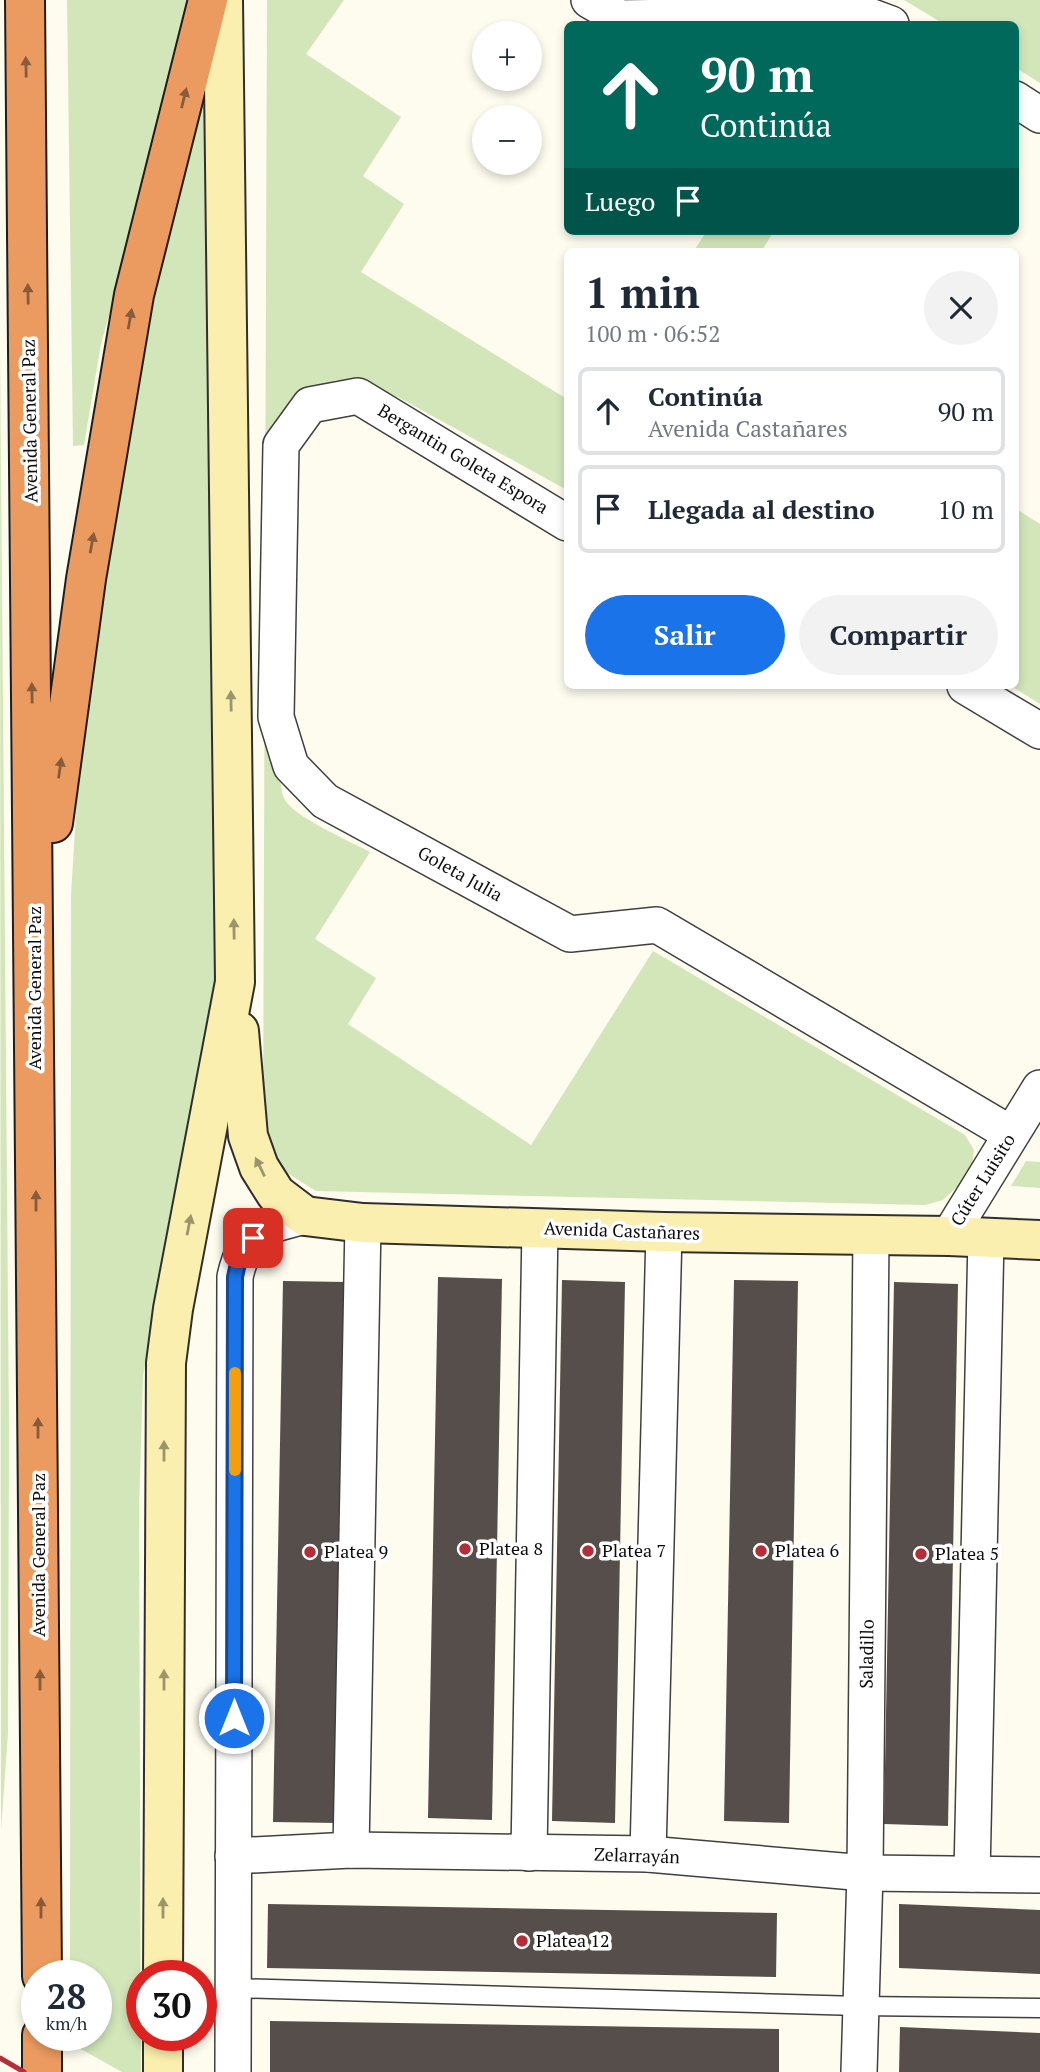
<!DOCTYPE html>
<html lang="es">
<head>
<meta charset="utf-8">
<style>
	body { margin:0; font-family:"PT Serif",serif; background:#f2f2f3; color:#1f2937; height:100vh; display:flex; flex-direction:column; font-size:26px; white-space:nowrap }
	* { box-sizing:border-box; margin:0 }
	p { font-size:23px; color:#747a83 }
	.icon { flex:none; width:38px; height:38px; fill:none; stroke:currentColor; stroke-width:2; stroke-linecap:round; stroke-linejoin:round }
	.map { position:relative; flex:1; overflow:hidden }
	.drawer { position:absolute; left:564px; top:248px; width:455px; height:441px; display:flex; flex-direction:column; background:#fff; border-radius:10px; box-shadow:0 4px 10px #0003 }
	.drawer>* { flex:none }
	.top-card { position:absolute; left:564px; top:21px; width:455px; height:214px; border-radius:10px; box-shadow:0 4px 10px #0003; background:#00695c; color:#fff; overflow:hidden }
	.fabs { position:absolute; left:472px; top:21px; display:grid; gap:14px }
	.fabs a { display:grid; place-items:center; width:70px; height:70px; border-radius:50%; background:#fff; box-shadow:0 4px 10px #0003; font-size:35px }
	.speed { position:absolute; left:21px; top:1960px; display:flex; gap:14px; font-size:35px; font-weight:700; text-align:center }
	.speed>* { display:grid; place-content:center; width:91px; height:91px; border-radius:50%; background:#fff; box-shadow:0 4px 10px #0003; line-height:1 }
	.speed small { font-size:18px; font-weight:400 }
	.speed .limit { border:10px solid #d22; background:#fff; color:#111 }
	.pin { position:absolute; display:grid; place-items:center; width:60px; height:60px; color:#fff; margin:-30px; border-radius:14px; box-shadow:0 4px 10px #0006 }
	.me { position:absolute; width:77px; margin:-38px; rotate:0deg; stroke-linejoin:round; filter:drop-shadow(0 0 5px #0008) }
	.turn { display:flex; align-items:center; gap:24px; height:147px; padding:0 21px; font-size:32px }
	.turn .icon { width:91px; height:91px; stroke-width:2.5 }
	.turn b { display:block; font-size:49px; line-height:60px }
	.then { display:flex; align-items:center; height:66px; padding:0 21px; background:#0003; gap:14px; font-size:26px }
	.round { display:grid; place-items:center; flex:none; width:74px; height:74px; border-radius:37px; background:#f2f2f3 }
	.overview { display:flex; align-items:center; justify-content:space-between; height:119px; padding:0 21px }
	h1 { font-size:42px; font-weight:700; line-height:52px }
	.button { display:flex; gap:14px; margin-top:auto; padding:14px 21px }
	.button a { flex:1; height:80px; border-radius:42px; background:#1a73e8; color:#fff; font-size:28px; font-weight:700; line-height:80px; text-align:center }
	.button a+a { background:#f2f2f3; color:#1f2937 }
	ul { padding:0; list-style:none }
	li { display:flex; align-items:center; gap:21px; height:88px; margin:0 14px 10px; padding:0 7px; border:4px solid #e0e1e3; border-radius:10px }
	li div { flex:1 }
	li b { display:block; font-size:26px }
	li em { font-style:normal }
	.map>svg:first-child { display:block }
	.green { fill:#d2e6ba }
	.building { fill:#554e4a }
	.lines { fill:none; stroke-linecap:round; stroke-linejoin:round }
	.lane-casing { stroke:#404040; stroke-width:21 }
	.street-casing { stroke:#404040; stroke-width:38 }
	.secondary-casing { stroke:#2f2f2f; stroke-width:42 }
	.highway-casing { stroke:#1e1e1e; stroke-width:42 }
	.lane { stroke:#fff; stroke-width:18 }
	.street { stroke:#fff; stroke-width:35 }
	.secondary { stroke:#faefae; stroke-width:38 }
	.highway { stroke:#eb9b60; stroke-width:38 }
	.rail { stroke:#b42e38; stroke-width:5 }
	.oneway { fill:#875b3b }
	.oneway2 { fill:#9b956e }
	.route-casing { stroke:#114b97; stroke-width:18 }
	.route { stroke:#1a73e8; stroke-width:12 }
	.slow { stroke:#f59e0b; stroke-width:12 }
	.poi-dot { fill:#b42e38; stroke:#fff; stroke-width:2.5 }
	.labels { text-anchor:middle; stroke-width:7; stroke-linejoin:round; paint-order:stroke }
	.street-label { font-size:18px; fill:#0d0d0d; stroke:#fff }
	.poi-label { font-size:18px; fill:#0d0d0d; stroke:#fff; text-anchor:start }
</style>
</head>
<body>
<div class="map">
<svg width="1040" height="2072" viewBox="0 0 1040 2072">
	<rect width="100%" height="100%" fill="#fefbef"/>
	<!-- green -->
	<g class="green">
		<polygon points="67,0 190,0 178,68 101,344 84,445 73,446"/>
		<path d="M267 0H344L306 54 401 117 363 176 404 204 361 272 567 399V490L398 397 362 382 337 380 314 387 295 404 280 776C281 783 281 792 284 798 291 816 352 842 370 852L315 939 376 978 348 1024 531 1145 653 951 965 1135 974 1150 972 1166 959 1185 943 1200 925 1205 316 1191 273 1164 263 1141Z"/>
		<polygon points="904,0 1040,0 1040,83 1015,67 1015,24 944,24"/>
		<polygon points="215,38 216,980 143,1376 139,1508 141,2072 122,2072 70,2043 70,2035 96,2035 96,1976 70,1976 71,895 86,651 163,221"/>
		<polygon points="707,231 774,231 761,252 693,252"/>
		<polygon points="0,349 9,1426 8,1733 1,1830"/>
		<polygon points="1015,508 1040,524 1040,704 1011,686 1015,686"/>
		<polygon points="1026,1161 1040,1162 1040,1188 1011,1186"/>
	</g>
	<!-- building -->
	<g class="building">
		<polygon points="438,1277 502,1279 492,1820 428,1818"/>
		<polygon points="562,1280 625,1282 615,1823 552,1821"/>
		<polygon points="734,1280 798,1281 789,1823 724,1821"/>
		<polygon points="283,1281 347,1282 337,1823 273,1822"/>
		<polygon points="894,1282 958,1284 948,1826 884,1824"/>
		<polygon points="268,1904 777,1913 776,1977 267,1968"/>
		<polygon points="899,1904 1040,1910 1040,1974 899,1968"/>
		<polygon points="270,2021 779,2029 779,2072 270,2072"/>
		<polygon points="900,2027 1040,2033 1040,2072 899,2072"/>
	</g>
	<g class="lines">
		<!-- lane casing -->
		<g class="lane-casing">
			<polyline id="lane" points="234,1988 859,2006 1040,2008"/>
		</g>
		<!-- street casing -->
		<g class="street-casing">
			<g id="street">
				<polyline points="589,0 620,18 864,14 891,24"/>
				<polyline points="1015,99 1040,115"/>
				<polyline points="567,523 358,396 310,405 281,445 276,717 291,766 325,801 570,934 657,925 1011,1134"/>
				<polyline points="965,686 1040,731"/>
				<polyline points="949,1236 1040,1088"/>
				<polyline points="351,1850 363,1223"/>
				<polyline points="529,1853 540,1228"/>
				<polyline points="648,1854 664,1232"/>
				<polyline points="233,1856 351,1850 648,1854 865,1873 1040,1875"/>
				<polyline points="972,1874 986,1238"/>
				<path d="M233 2072 235 1277C245 1231 264 1226 305 1216"/>
				<polyline points="859,2072 865,1873 871,1236"/>
			</g>
		</g>
		<!-- secondary casing -->
		<g class="secondary-casing">
			<g id="secondary">
				<polyline points="239,1031 248,1136 259,1167 276,1194 305,1216 363,1223 664,1232 949,1236 1040,1240"/>
				<polyline points="163,1976 166,1363 173,1309 235,982 223,0"/>
				<polyline points="163,2072 163,2035"/>
			</g>
		</g>
		<!-- highway casing -->
		<g class="highway-casing">
			<g id="highway">
				<polyline points="25,0 42,1976"/>
				<polyline points="53,823 86,579 134,295 208,0"/>
				<polyline points="42,2035 42,2072"/>
			</g>
		</g>
		<!-- lane -->
		<use href="#lane" class="lane"/>
		<!-- street -->
		<use href="#street" class="street"/>
		<!-- secondary -->
		<use href="#secondary" class="secondary"/>
		<!-- highway -->
		<use href="#highway" class="highway"/>
		<!-- rail -->
		<polyline class="rail" points="0,2058 24,2072"/>
	</g>
	<!-- one-way arrows -->
	<defs><path id="oneway-solid" d="M-6-.8H1V-3.2L6.5 0L1 3.2V.8H-6Z" transform="scale(1.75)"/></defs>
	<g class="oneway">
		<use href="#oneway-solid" transform="translate(26 67) rotate(-91)"/>
		<use href="#oneway-solid" transform="translate(184 98) rotate(-76)"/>
		<use href="#oneway-solid" transform="translate(28 294) rotate(-91)"/>
		<use href="#oneway-solid" transform="translate(130 319) rotate(-80)"/>
		<use href="#oneway-solid" transform="translate(92 543) rotate(-80)"/>
		<use href="#oneway-solid" transform="translate(32 693) rotate(-91)"/>
		<use href="#oneway-solid" transform="translate(60 768) rotate(-82)"/>
		<use href="#oneway-solid" transform="translate(36 1201) rotate(-90)"/>
		<use href="#oneway-solid" transform="translate(38 1428) rotate(-90)"/>
		<use href="#oneway-solid" transform="translate(40 1680) rotate(-90)"/>
		<use href="#oneway-solid" transform="translate(41 1908) rotate(-90)"/>
	</g>
	<g class="oneway2">
		<use href="#oneway-solid" transform="translate(231 701) rotate(-91)"/>
		<use href="#oneway-solid" transform="translate(234 929) rotate(-91)"/>
		<use href="#oneway-solid" transform="translate(260 1167) rotate(-116)"/>
		<use href="#oneway-solid" transform="translate(189 1225) rotate(-79)"/>
		<use href="#oneway-solid" transform="translate(164 1451) rotate(-90)"/>
		<use href="#oneway-solid" transform="translate(164 1680) rotate(-90)"/>
		<use href="#oneway-solid" transform="translate(163 1908) rotate(-90)"/>
	</g>
	<g class="lines">
		<!-- route casing -->
		<g class="route-casing">
			<polyline id="route" points="234,1718 235,1277 239,1259 253,1238"/>
		</g>
		<!-- route -->
		<use href="#route" class="route"/>
		<!-- slow -->
		<polyline class="slow" points="235,1470 235,1373"/>
	</g>
	<!-- markers -->
	<g class="poi-dot">
		<circle cx="465" cy="1549" r="7"/>
		<circle cx="588" cy="1551" r="7"/>
		<circle cx="761" cy="1551" r="7"/>
		<circle cx="310" cy="1552" r="7"/>
		<circle cx="921" cy="1554" r="7"/>
		<circle cx="522" cy="1941" r="7"/>
	</g>
	<g class="labels">
		<!-- street labels -->
		<g class="street-label">
			<text transform="translate(30 421) rotate(-91)" y="6">Avenida General Paz</text>
			<text transform="translate(463 459) rotate(31)" y="6">Bergantin Goleta Espora</text>
			<text transform="translate(460 874) rotate(29)" y="6">Goleta Julia</text>
			<text transform="translate(35 988) rotate(-90)" y="6">Avenida General Paz</text>
			<text transform="translate(983 1180) rotate(-58)" y="6">Cúter Luisito</text>
			<text transform="translate(622 1231) rotate(2)" y="6">Avenida Castañares</text>
			<text transform="translate(39 1555) rotate(-90)" y="6">Avenida General Paz</text>
			<text transform="translate(867 1654) rotate(-89)" y="6">Saladillo</text>
			<text transform="translate(637 1856) rotate(2)" y="6">Zelarrayán</text>
		</g>
		<!-- poi labels -->
		<g class="poi-label">
			<text x="479" y="1555">Platea 8</text>
			<text x="602" y="1557">Platea 7</text>
			<text x="775" y="1557">Platea 6</text>
			<text x="324" y="1558">Platea 9</text>
			<text x="935" y="1560">Platea 5</text>
			<text x="536" y="1947">Platea 12</text>
		</g>
	</g>
</svg>
<div class="fabs">
<a>+</a>
<a>−</a>
</div>
<div class="speed"><div>28<small>km/h</small></div><div class="limit">30</div></div>
<div class="pin" style="left:253px;top:1238px;background:#d93025"><svg class="icon" aria-label="arrive" viewBox="0 0 24 24"><path d="M6 21V4h12l-3 4 3 4H6"/></svg></div>
<svg class="me" style="left:234px;top:1718px" viewBox="-20 -20 40 40"><circle r="17" fill="#1a73e8" stroke="#fff" stroke-width="3"/><path d="M0-11L8 9 0 5-8 9z" fill="#fff"/></svg>
<div class="top-card">
<div class="turn"><svg class="icon" aria-label="ahead" viewBox="0 0 24 24"><path d="M12 20V5M6 11l6-6 6 6"/></svg><div><b>90 m</b>Continúa</div></div>
<div class="then">Luego<svg class="icon" aria-label="arrive" viewBox="0 0 24 24"><path d="M6 21V4h12l-3 4 3 4H6"/></svg></div>
</div>
<section class="drawer">
<div class="overview"><div><h1>1 min</h1><p>100 m · 06:52</p></div><a class="round"><svg class="icon" aria-label="close" viewBox="0 0 24 24"><path d="M6 6l12 12M18 6L6 18"/></svg></a></div>
<ul>
<li><svg class="icon" aria-label="ahead" viewBox="0 0 24 24"><path d="M12 20V5M6 11l6-6 6 6"/></svg><div><b>Continúa</b><p>Avenida Castañares</p></div><em>90 m</em></li>
<li><svg class="icon" aria-label="arrive" viewBox="0 0 24 24"><path d="M6 21V4h12l-3 4 3 4H6"/></svg><div><b>Llegada al destino</b></div><em>10 m</em></li>
</ul>
<div class="button"><a>Salir</a><a>Compartir</a></div>
</section>
</div>
</body>
</html>
